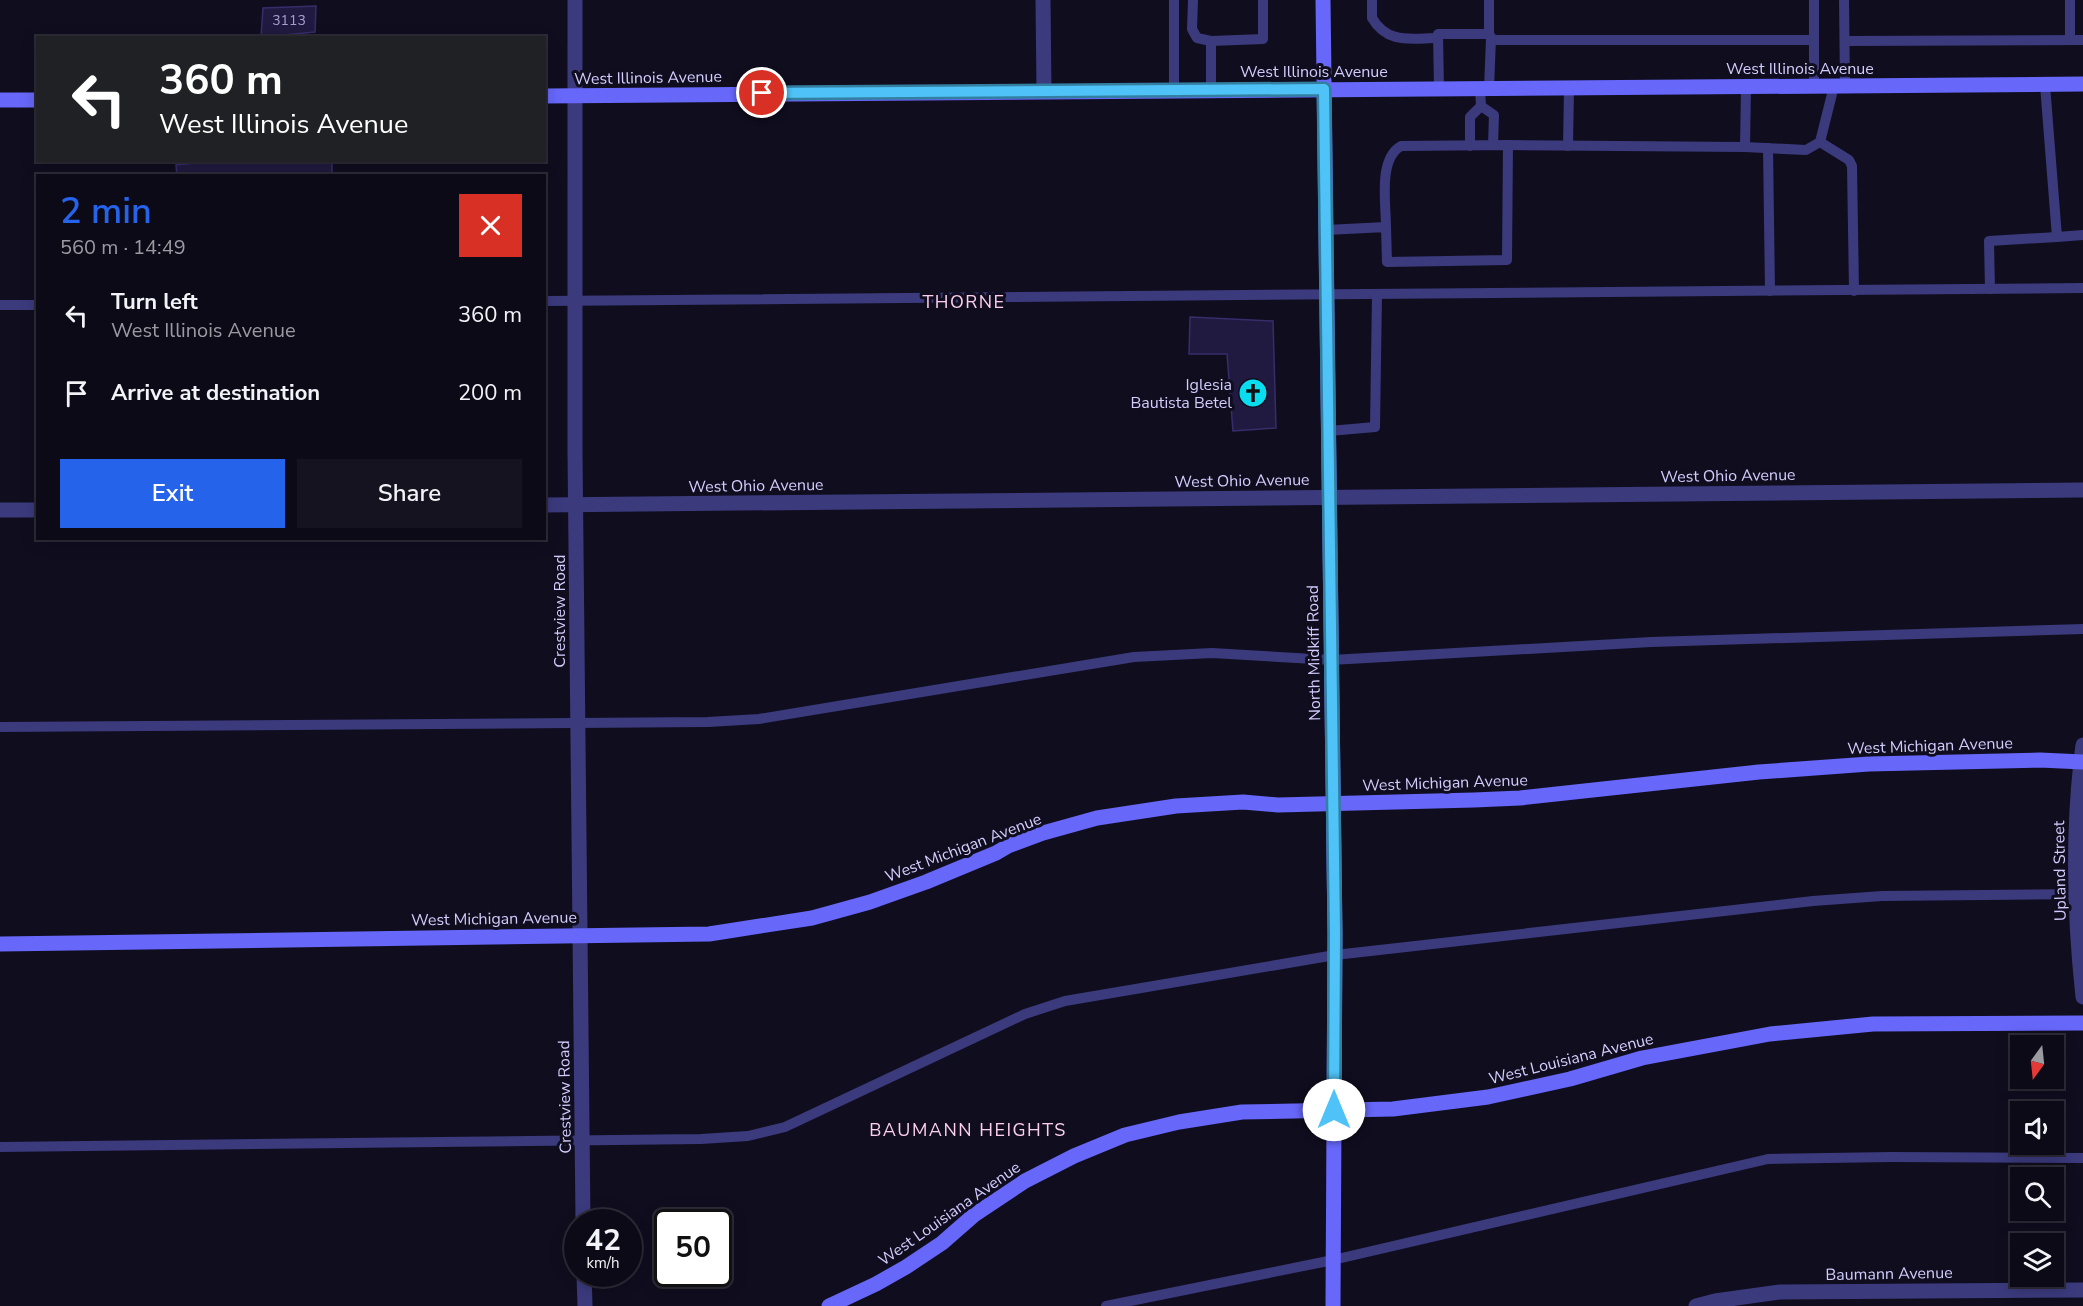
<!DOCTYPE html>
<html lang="en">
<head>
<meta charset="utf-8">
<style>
	body { margin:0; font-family:"Nunito Sans",sans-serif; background:#151320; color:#f1f3f6; height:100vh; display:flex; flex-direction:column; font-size:22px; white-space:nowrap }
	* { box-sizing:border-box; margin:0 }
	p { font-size:20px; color:#9a9aa1 }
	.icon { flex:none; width:33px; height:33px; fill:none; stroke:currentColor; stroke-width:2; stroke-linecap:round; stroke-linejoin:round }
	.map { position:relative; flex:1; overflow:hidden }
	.details { position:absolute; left:36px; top:174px; width:510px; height:366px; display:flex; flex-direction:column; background:#0c0a17; border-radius:0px; box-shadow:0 3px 15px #0003,0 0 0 2px #2c2b36 }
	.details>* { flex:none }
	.top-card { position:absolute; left:36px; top:36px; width:510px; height:126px; border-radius:0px; box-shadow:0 3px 15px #0003,0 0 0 2px #2c2b36; background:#202124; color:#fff; overflow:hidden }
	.needle { width:39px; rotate:195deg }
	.buttons { position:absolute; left:2010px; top:1035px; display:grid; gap:12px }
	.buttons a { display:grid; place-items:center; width:54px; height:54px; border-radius:0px; background:#0c0a17; box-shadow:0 3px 15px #0003,0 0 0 2px #2c2b36; font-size:30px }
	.speed { position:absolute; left:564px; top:1209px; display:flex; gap:12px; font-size:30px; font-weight:700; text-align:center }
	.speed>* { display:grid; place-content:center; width:78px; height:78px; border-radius:50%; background:#0c0a17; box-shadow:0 3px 15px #0003,0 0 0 2px #2c2b36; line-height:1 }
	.speed small { font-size:15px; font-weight:400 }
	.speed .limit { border:3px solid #111; border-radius:9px; background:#fff; color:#111 }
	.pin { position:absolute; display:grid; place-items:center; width:51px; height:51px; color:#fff; margin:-26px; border:3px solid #fff; border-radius:50%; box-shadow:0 2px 6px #0007 }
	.me { position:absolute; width:66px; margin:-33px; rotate:0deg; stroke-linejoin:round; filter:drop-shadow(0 0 4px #0008) }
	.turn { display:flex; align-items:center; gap:21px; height:126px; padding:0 24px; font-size:27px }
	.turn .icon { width:78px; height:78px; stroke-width:2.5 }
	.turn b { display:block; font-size:42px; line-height:51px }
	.round { display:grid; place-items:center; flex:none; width:63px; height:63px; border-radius:0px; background:#151320 }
	.overview { display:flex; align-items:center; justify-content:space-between; height:102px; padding:0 24px }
	h1 { font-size:36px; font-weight:600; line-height:45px; color:#2563eb }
	.primary-button { display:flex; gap:12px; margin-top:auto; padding:12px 24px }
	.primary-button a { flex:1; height:69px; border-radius:0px; background:#2563eb; color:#fff; font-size:24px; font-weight:600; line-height:69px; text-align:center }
	.primary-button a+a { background:#151320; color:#f1f3f6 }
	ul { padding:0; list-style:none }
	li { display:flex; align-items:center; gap:18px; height:78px; padding:0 24px }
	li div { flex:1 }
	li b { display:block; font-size:22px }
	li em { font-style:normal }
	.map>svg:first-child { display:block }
	.building { fill:#211a40; stroke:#372d6b; stroke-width:1.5 }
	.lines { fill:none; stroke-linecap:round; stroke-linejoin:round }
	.lane { stroke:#3b3a7d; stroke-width:10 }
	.street { stroke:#3b3a7d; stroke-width:15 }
	.secondary { stroke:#6767fa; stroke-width:15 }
	.route-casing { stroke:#337fa1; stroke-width:15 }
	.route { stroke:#4fc3f7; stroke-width:10 }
	.labels { text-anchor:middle; stroke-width:6; stroke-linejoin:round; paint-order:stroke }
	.number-label { font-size:14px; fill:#a6a0ce }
	.street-label { font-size:16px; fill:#d2cdfd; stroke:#100d1f }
	.poi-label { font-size:16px; fill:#d2cdfd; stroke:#100d1f; text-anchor:end }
	.neighbourhood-label { font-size:18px; letter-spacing:1.5px; fill:#fdcfee; stroke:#100d1f }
</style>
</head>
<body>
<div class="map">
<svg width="2083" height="1306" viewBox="0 0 2083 1306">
	<rect width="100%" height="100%" fill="#100d1f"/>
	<!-- building -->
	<g class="building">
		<polygon points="316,6 315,32 261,37 263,8"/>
		<polygon points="222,160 332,160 332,176 177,176 176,165"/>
		<polygon points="1190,317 1273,321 1276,428 1233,431 1227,354 1189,354"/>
	</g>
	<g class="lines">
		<!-- lane -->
		<g class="lane">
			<polyline points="1193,0 1192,29 1197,38 1211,41 1211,90"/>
			<path d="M1372 0V18C1388 45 1412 38 1438 38"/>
			<polyline points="1489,0 1489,34 1493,40 1814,40"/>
			<polyline points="1814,0 1814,86"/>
			<polyline points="1844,0 1845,86"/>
			<polyline points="2070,0 2070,40"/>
			<polyline points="1211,41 1263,39 1263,0"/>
			<polyline points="1845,41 2083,40"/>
			<polyline points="2045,85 2057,237 2083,235"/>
			<polyline points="1439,89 1438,34 1489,34"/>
			<polyline points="1489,89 1491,38"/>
			<polyline points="1174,90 1174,0"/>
			<polyline points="1481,106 1494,115 1493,145"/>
			<polyline points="1820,142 1849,160 1852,166 1854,291"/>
			<polyline points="1508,145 1745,147 1746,87"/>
			<polyline points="1470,146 1470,117 1481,106 1480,88"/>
			<polyline points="1568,146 1569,88"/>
			<polyline points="1745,147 1806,150 1820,142 1834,86"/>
			<polyline points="1768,148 1770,291"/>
			<path d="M1326 230 1386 227 1387 262 1507 260 1508 145 1401 146C1378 159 1386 204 1386 227"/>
			<polyline points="1990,289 1989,241 2057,237"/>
			<polyline points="544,301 2083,288"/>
			<polyline points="0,305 38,305"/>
			<polyline points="1329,431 1375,427 1377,295"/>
			<polyline points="0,727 708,722 759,719 1134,657 1212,653 1331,660 1651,642 2083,629"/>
			<polyline points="0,1147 701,1139 748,1136 785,1127 1025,1014 1065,1001 1335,955 1813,901 1882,896 2083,894"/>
			<polyline points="1106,1306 1333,1260 1768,1159 1892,1157 2083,1158"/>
		</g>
		<!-- street -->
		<g class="street">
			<polyline points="575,0 575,452 583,1222"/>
			<polyline points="1043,0 1044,91"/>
			<polyline points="544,505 2083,490"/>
			<polyline points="0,510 38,510"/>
			<path d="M2083 745C2072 829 2074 914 2083 997"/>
			<polyline points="584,1274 585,1306"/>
			<polyline points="1696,1306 1715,1301 1780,1292 2083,1290"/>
		</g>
		<!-- secondary -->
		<g class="secondary">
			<polyline points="1323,0 1335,935 1333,1306"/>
			<polyline points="544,96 2083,84"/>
			<polyline points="0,100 38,100"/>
			<polyline points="0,944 709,934 812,918 870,902 926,882 996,853 1008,846 1043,833 1097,818 1176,806 1243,802 1278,805 1474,800 1520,798 1759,772 1869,764 2040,760 2083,762"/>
			<polyline points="829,1306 876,1284 906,1267 942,1243 974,1215 1025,1181 1074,1156 1125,1135 1179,1122 1242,1112 1393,1109 1488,1097 1570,1079 1642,1058 1770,1034 1873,1024 2083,1023"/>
		</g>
	</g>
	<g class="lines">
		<!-- route casing -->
		<g class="route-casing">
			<polyline id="route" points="762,93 1324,89 1335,934 1334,1110"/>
		</g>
		<!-- route -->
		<use href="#route" class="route"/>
	</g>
	<!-- icons -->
	<defs>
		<g id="church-disc" transform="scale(1.5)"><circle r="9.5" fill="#08deef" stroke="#100d1f"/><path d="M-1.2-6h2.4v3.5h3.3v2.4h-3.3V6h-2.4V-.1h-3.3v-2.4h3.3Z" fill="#111"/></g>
	</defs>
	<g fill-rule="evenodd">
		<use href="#church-disc" x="1253" y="393"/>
	</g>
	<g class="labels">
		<!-- number labels -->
		<g class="number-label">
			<text x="289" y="25">3113</text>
		</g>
		<!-- street labels -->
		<g class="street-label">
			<text x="1800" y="74">West Illinois Avenue</text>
			<text x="1314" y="77">West Illinois Avenue</text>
			<text transform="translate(648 77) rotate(-1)" y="6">West Illinois Avenue</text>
			<text transform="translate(1728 475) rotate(-1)" y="6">West Ohio Avenue</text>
			<text transform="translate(1242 480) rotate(-1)" y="6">West Ohio Avenue</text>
			<text transform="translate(756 485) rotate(-1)" y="6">West Ohio Avenue</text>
			<text transform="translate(559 611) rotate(-90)" y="6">Crestview Road</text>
			<text transform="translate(1313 653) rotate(-91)" y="6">North Midkiff Road</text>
			<text transform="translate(1930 745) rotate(-2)" y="6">West Michigan Avenue</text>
			<text transform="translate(1445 782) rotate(-2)" y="6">West Michigan Avenue</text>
			<text transform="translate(963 847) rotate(-21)" y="6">West Michigan Avenue</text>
			<text transform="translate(2059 871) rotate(-91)" y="6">Upland Street</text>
			<text transform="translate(494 918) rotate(-1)" y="6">West Michigan Avenue</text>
			<text transform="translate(1571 1058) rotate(-14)" y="6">West Louisiana Avenue</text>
			<text transform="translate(564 1097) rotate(-91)" y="6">Crestview Road</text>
			<text transform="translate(949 1213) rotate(-35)" y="6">West Louisiana Avenue</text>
			<text transform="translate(1889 1273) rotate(-1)" y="6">Baumann Avenue</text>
		</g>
		<!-- poi labels -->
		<g class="poi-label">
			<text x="1232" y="390">Iglesia<tspan x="1232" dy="18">Bautista Betel</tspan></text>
		</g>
		<!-- neighbourhood labels -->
		<g class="neighbourhood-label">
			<text x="964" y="308">THORNE</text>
			<text x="968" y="1136">BAUMANN HEIGHTS</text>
		</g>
	</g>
</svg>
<div class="buttons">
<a><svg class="needle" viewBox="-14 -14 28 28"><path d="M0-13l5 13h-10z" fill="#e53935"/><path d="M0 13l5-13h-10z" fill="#9a9aa1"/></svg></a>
<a><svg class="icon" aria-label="sound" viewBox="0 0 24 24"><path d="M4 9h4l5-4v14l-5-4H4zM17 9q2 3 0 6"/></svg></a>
<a><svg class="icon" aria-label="search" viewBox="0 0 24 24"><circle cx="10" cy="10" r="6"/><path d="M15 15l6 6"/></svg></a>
<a><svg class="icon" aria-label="layers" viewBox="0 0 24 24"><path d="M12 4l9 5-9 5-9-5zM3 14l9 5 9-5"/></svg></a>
</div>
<div class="speed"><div>42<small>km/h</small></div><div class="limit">50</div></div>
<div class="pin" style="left:762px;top:93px;background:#d93025"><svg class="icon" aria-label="arrive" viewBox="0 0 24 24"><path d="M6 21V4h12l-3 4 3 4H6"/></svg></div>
<svg class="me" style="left:1334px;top:1110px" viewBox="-20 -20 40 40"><circle r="19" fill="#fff"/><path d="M0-13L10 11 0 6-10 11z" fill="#4fc3f7"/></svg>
<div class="top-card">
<div class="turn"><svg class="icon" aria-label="left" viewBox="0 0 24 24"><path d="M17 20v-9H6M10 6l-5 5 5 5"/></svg><div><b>360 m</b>West Illinois Avenue</div></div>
</div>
<section class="details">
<div class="overview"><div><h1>2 min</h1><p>560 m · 14:49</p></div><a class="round" style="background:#d93025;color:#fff"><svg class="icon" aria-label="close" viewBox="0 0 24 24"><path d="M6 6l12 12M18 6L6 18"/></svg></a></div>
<ul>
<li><svg class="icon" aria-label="left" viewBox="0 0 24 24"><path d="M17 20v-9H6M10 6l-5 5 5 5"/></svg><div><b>Turn left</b><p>West Illinois Avenue</p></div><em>360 m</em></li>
<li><svg class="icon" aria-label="arrive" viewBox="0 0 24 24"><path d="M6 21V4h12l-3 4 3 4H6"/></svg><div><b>Arrive at destination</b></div><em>200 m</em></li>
</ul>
<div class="primary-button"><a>Exit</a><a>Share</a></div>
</section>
</div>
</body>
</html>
